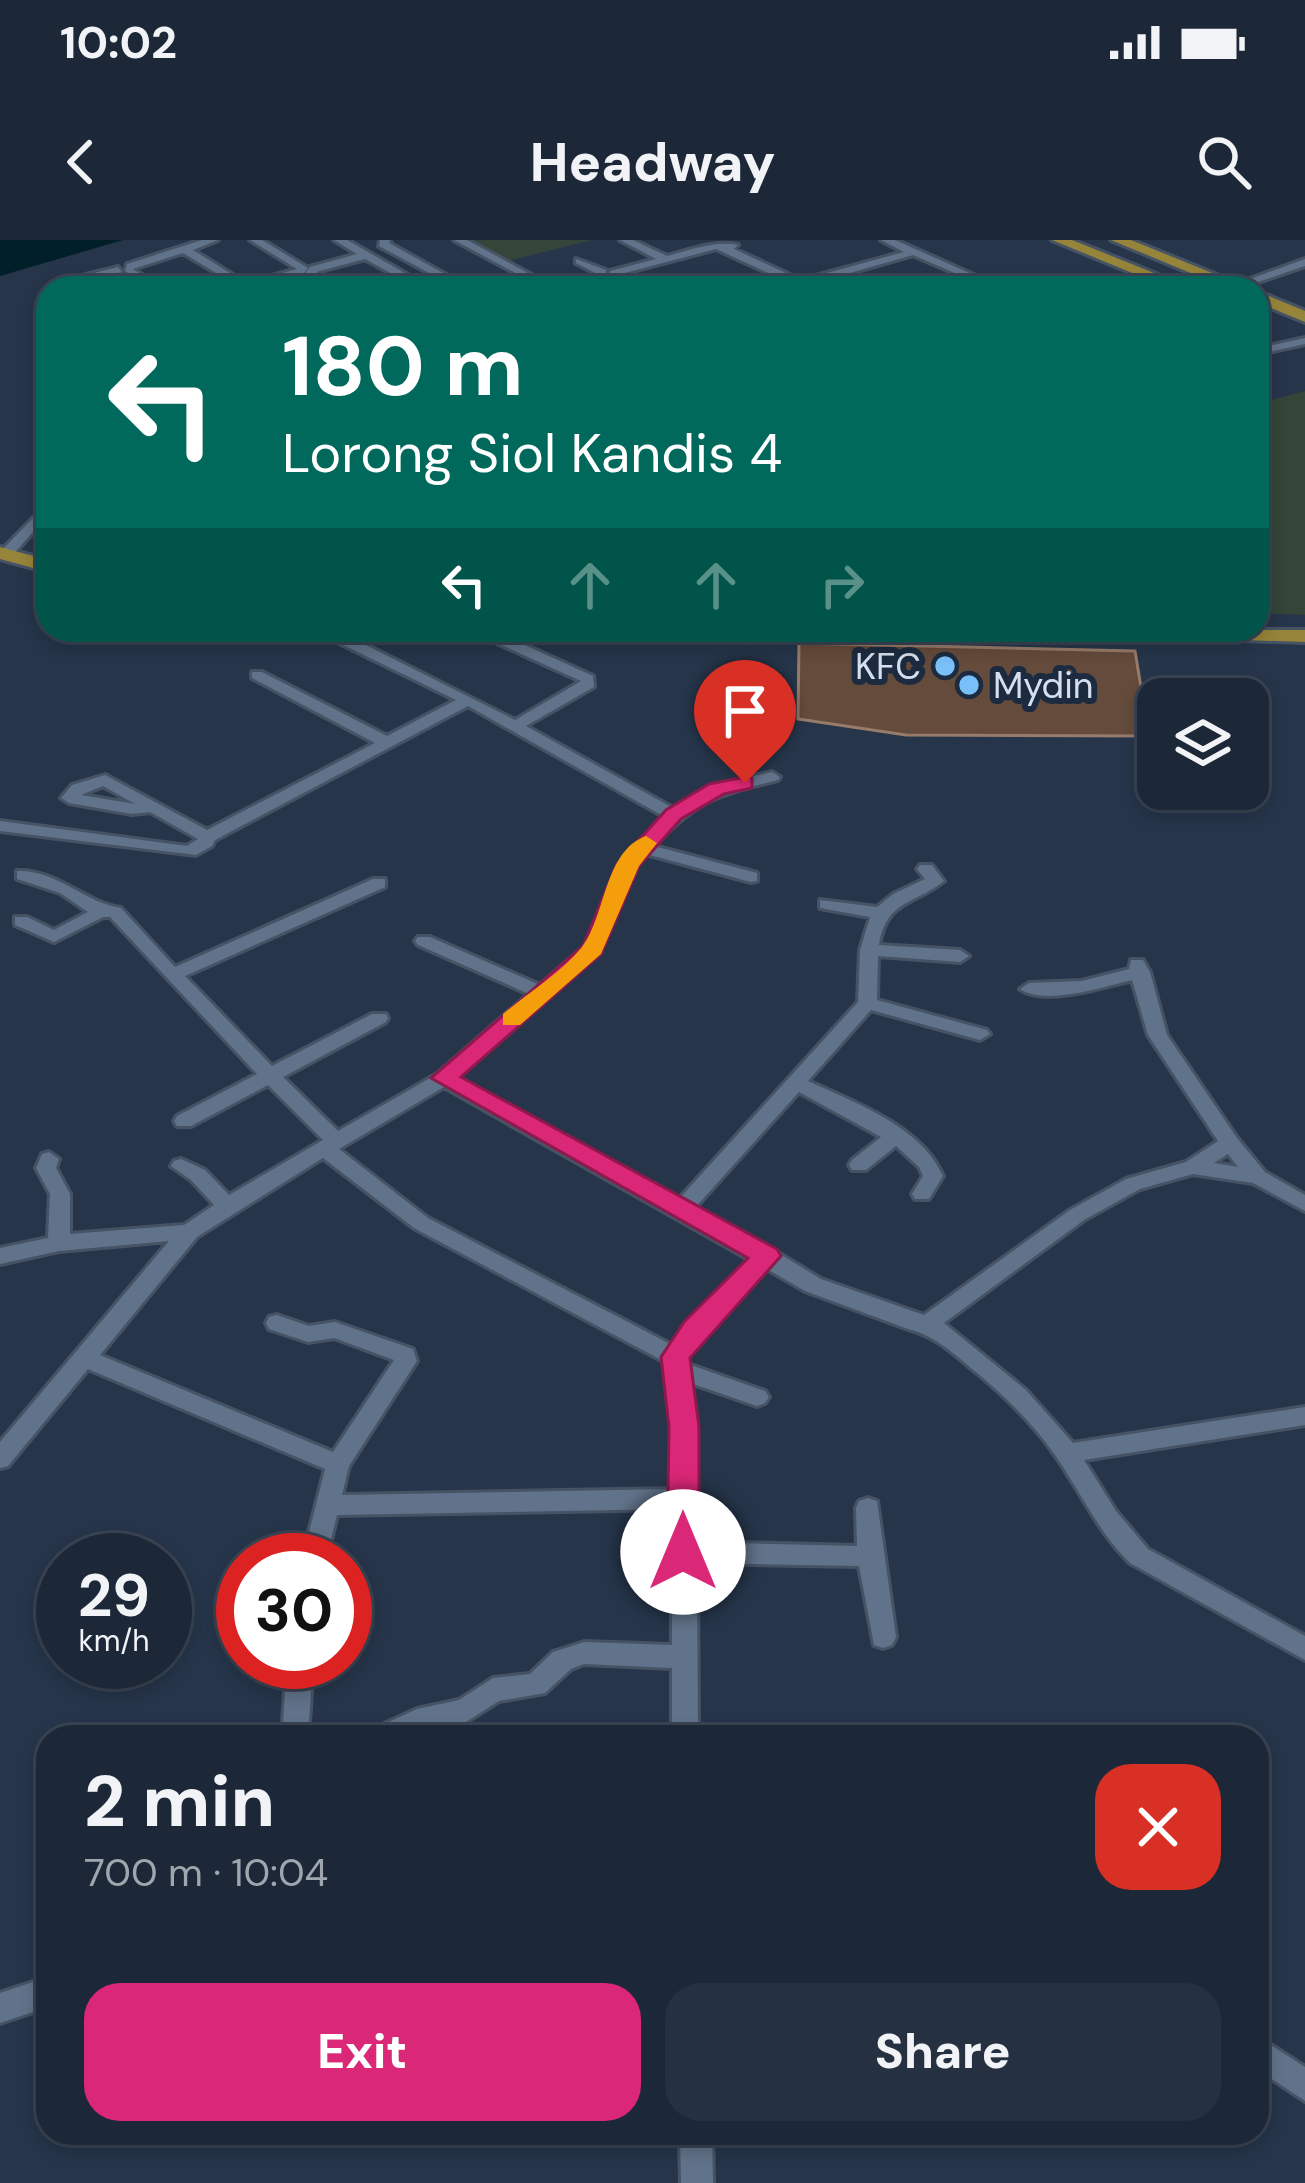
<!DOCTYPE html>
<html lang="en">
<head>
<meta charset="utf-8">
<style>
	body { margin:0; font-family:"DM Sans",sans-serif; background:#253040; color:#f1f3f6; height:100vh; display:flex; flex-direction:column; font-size:45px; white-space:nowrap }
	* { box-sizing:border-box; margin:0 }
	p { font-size:39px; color:#a0a6ae }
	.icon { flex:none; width:66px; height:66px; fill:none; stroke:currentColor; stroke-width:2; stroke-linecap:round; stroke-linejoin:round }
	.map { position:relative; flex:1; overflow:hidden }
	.drawer { position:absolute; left:36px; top:1485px; width:1233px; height:420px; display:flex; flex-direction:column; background:#1c2838; border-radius:36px; box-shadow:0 6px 18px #0003,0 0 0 3px #3a4453 }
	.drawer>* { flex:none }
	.banner { position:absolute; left:36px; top:36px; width:1233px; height:366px; border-radius:36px; box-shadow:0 6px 18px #0003,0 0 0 3px #3a4453; background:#00695c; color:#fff; overflow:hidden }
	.tools { position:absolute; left:1137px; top:438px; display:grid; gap:24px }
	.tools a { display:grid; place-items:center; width:132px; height:132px; border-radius:24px; background:#1c2838; box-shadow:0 6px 18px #0003,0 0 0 3px #3a4453; font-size:60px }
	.speed { position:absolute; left:36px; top:1293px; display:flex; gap:24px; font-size:60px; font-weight:700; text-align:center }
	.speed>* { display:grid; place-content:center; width:156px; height:156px; border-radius:50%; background:#1c2838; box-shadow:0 6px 18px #0003,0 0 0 3px #3a4453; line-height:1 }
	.speed small { font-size:30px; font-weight:400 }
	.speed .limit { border:18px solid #d22; background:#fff; color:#111 }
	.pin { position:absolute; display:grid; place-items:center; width:102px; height:102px; color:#fff; margin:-123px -51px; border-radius:50% 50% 50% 0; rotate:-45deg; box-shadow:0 0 12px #0007 }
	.pin .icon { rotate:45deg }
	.me { position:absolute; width:132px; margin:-66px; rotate:0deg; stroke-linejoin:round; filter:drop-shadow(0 0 9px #0008) }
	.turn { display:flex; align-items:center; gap:42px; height:252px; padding:0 48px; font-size:54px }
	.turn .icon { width:156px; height:156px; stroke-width:2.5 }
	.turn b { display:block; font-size:84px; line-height:102px }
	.lanes { display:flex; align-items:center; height:114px; padding:0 48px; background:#0003; justify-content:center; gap:60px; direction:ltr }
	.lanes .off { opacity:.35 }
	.round { display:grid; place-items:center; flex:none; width:126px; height:126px; border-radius:36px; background:#253040 }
	.headline { display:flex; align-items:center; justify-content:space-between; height:204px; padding:0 48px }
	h1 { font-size:72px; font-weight:800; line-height:90px }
	.primary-button { display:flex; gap:24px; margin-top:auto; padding:24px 48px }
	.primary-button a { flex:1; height:138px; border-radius:36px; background:#db2777; color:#fff; font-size:48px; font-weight:800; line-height:138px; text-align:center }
	.primary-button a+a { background:#253040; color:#f1f3f6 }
	.status { display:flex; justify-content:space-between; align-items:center; height:84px; padding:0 60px; background:#1c2838; direction:ltr }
	.status svg { height:33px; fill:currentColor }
	header { display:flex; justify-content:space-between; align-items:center; height:156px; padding:0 48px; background:#1c2838; font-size:54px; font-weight:800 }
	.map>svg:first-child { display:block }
	.green { fill:#354539 }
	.water { fill:#001f28 }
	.building { fill:#644b3b; stroke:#987c6b; stroke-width:3 }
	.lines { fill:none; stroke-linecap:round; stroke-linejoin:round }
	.minor-casing { stroke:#465365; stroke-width:6 }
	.highway-casing { stroke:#465365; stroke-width:6 }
	.minor { fill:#61738a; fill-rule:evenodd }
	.highway { fill:#958439; fill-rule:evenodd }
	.route { fill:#db2777; stroke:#8e194d; stroke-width:3 }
	.slow { fill:#f59e0b }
	.poi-dot { fill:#79bff8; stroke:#1c2b3f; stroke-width:4.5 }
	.labels { text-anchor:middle; stroke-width:12; stroke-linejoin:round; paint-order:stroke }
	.far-poi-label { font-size:36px; fill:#d6e0ee; stroke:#1c2b3f; text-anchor:end }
</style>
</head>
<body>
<div class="status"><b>10:02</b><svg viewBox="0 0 49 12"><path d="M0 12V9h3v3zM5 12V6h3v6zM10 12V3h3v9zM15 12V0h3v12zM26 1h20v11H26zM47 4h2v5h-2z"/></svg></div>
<header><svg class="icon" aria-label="back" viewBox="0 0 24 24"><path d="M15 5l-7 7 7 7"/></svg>Headway<svg class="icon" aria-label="search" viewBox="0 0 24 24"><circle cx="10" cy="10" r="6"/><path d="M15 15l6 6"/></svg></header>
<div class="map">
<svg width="1305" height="1943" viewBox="0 0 1305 1943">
	<rect width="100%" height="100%" fill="#26354a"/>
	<!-- green -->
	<g class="green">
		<polygon points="467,0 592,0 508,21"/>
		<polygon points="1305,151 1305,375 1261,373 1264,351 1257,344 1257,164"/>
	</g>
	<!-- water -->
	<polygon class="water" points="0,0 123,0 0,36"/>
	<!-- building -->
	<polygon class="building" points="799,403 1135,411 1149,496 906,495 798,479"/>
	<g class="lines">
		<!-- minor casing -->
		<g class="minor-casing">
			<g id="minor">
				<path d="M202 0H218L193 10 246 43 297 29 250 0H262L308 28 303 34C235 51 242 48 183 13L133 29 162 48H149L125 31 127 24Z"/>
				<polygon points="334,0 347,0 431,48 418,48 365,19 316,32 342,48 329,48 305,33 310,27 357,14"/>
				<polygon points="380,0 390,0 389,3 470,48 457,48 379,6"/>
				<polygon points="454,0 467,0 552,46 543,48"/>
				<path d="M620 0H633L667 16C690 10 716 0 738 5L734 9 801 40 904 12 881 0H895L1003 48H989L913 15 797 48H780L790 43 716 9 617 35 640 48H626L608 39 610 31 656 19Z"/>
				<polygon points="576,19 606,30 606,36 570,48 556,48 557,45 597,34 576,23"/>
				<polygon points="1305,19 1305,26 1241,48 1231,46"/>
				<polygon points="118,27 122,32 59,46 54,43"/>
				<polygon points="1305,98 1305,104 1269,112 1263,127 1257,131 1260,108"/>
				<polygon points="48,263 48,275 10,318 0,318 0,312"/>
				<path d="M319 390H336L515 480 581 441 486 398V392H496L593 436 594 447 526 486 673 568 711 546 772 532 780 537 778 540C718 555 697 559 654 606L757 633V641L751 642 646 614 636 626 599 713 457 838 678 960 858 762 860 710 870 677 820 668V660L877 667 893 654 925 639 917 629 920 625H932L944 641C914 665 887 659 879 705L960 710 969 716 960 722 878 716 877 760 987 790 990 794 980 800 871 770 808 841C855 863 921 886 943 936L929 959H915L912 954 923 936 919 927 896 906 866 930H852L849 925 852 920 881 897 799 852 694 969 775 1011 821 1039 924 1075 1070 970 1126 939 1186 922 1218 901 1148 795 1132 740C1104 747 1044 766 1020 749L1029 743 1082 741 1129 729 1131 720H1143L1150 732 1167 795 1237 898 1265 932 1305 955V971L1253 943 1193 934 1140 949 1084 980 944 1083 1026 1150 1073 1203 1305 1167V1185L1084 1220 1116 1271 1148 1309 1305 1396V1420L1130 1323C1098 1292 1081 1252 1055 1215 1032 1182 1002 1153 971 1128 951 1111 933 1095 908 1089L805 1051 767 1029 702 1096 687 1118 688 1124 765 1151 769 1157 765 1163 757 1166 690 1143 696 1187 697 1302 857 1306 856 1268 859 1261 868 1258 877 1261 896 1397 892 1405 883 1408 874 1405 859 1326 697 1323 698 1497H672V1428L584 1424 571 1429 545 1453 499 1461 466 1482 410 1497H377L376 1494 380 1486 417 1469 459 1460 493 1438 530 1434 553 1412 584 1402 672 1405V1269L337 1275 326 1320H302L325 1229 88 1129 8 1226 0 1228V1202L169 1001 59 1011 0 1024V1008L48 998 50 954 36 928 42 914 49 912 59 919 56 928 70 954V994L184 985 214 965 191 940 171 926 174 921 181 919 205 930 229 955 323 900 268 845 191 886H177L174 881 177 876 257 834 110 677H103L54 702 15 685V677H27L54 690 88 672 60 653 17 639V631C56 629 85 663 121 668L175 727 373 639H385V647L185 736 272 826 372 774H386L388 778 386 782 283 837 338 891 437 834 529 754 418 705 415 701 418 697H430L540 745 585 706 619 624 663 576 468 466 215 600 212 606 196 615 0 591V581L187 606 198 599 150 572 132 574 69 563 61 558 72 545 105 535 207 590 375 503 252 438V432H262L387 496 456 460 321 394ZM103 546 135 564 81 555ZM444 847 750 1020 686 1084 672 1105 428 978 339 909ZM1228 914 1238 927 1214 923ZM323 918 414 988 665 1122 672 1187V1249L342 1255 349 1226 417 1121 413 1109 335 1082 309 1086 277 1075 269 1077 266 1083 269 1089 308 1102 334 1098 394 1120 333 1212 100 1115 197 997Z"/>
				<polygon points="287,1422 313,1422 308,1497 282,1497"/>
				<polygon points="48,1737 48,1767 0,1783 0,1753"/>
				<polygon points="1257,1796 1305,1827 1305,1861 1257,1829"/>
				<polygon points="680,1893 712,1893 713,1943 681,1943"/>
			</g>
		</g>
		<!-- highway casing -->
		<g class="highway-casing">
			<g id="highway">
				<polygon points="1052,0 1072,0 1191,48 1169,48"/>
				<polygon points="1111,0 1131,0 1249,48 1227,48"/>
				<polygon points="1257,51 1305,71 1305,82 1257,62"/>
				<polygon points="0,307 48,320 48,332 0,319"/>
				<polygon points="1113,390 1305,390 1305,402 1123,396"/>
			</g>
		</g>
		<!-- minor -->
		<use href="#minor" class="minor"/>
		<!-- highway -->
		<use href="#highway" class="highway"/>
	</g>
	<!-- route -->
	<polygon class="route" points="745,537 752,538 752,548 724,554 681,579 639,626 601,714 461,837 777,1009 781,1016 690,1118 699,1187 699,1312 695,1322 683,1326 672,1322 667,1312 669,1187 661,1117 684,1082 748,1018 431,838 583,706 617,624 666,570 709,544"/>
	<!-- slow -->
	<path class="slow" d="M646 596 657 603 639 626 601 714 520 785H503V774C528 753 562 732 582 707 606 676 604 611 646 596Z"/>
	<!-- markers -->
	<g class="poi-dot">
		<circle cx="945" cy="426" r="12"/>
		<circle cx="969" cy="445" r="12"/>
	</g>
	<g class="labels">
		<!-- far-poi labels -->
		<g class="far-poi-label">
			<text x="921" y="439">KFC</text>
			<text x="993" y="458" text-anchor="start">Mydin</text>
		</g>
	</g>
</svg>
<div class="tools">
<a><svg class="icon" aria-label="layers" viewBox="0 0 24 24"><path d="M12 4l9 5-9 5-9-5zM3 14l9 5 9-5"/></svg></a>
</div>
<div class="speed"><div>29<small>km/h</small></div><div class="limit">30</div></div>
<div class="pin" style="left:745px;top:543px;background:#d93025"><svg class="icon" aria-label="arrive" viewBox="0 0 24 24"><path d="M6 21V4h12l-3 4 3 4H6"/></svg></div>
<svg class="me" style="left:683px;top:1312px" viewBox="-20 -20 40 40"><circle r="19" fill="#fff"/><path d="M0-13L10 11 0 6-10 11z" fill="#db2777"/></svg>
<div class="banner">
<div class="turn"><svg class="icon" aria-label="left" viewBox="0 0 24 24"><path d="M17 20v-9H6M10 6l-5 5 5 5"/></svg><div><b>180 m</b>Lorong Siol Kandis 4</div></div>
<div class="lanes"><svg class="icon" aria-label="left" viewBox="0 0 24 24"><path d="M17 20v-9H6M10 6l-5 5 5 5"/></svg><svg class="icon off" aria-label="ahead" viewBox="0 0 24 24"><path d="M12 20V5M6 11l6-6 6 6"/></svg><svg class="icon off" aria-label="ahead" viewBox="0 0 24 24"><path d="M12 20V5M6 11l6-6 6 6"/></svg><svg class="icon off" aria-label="right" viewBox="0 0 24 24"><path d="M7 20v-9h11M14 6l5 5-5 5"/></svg></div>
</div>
<section class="drawer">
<div class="headline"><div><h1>2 min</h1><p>700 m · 10:04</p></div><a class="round" style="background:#d93025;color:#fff"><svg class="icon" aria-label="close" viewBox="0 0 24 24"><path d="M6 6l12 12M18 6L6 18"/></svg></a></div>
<div class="primary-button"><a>Exit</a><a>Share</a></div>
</section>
</div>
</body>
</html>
